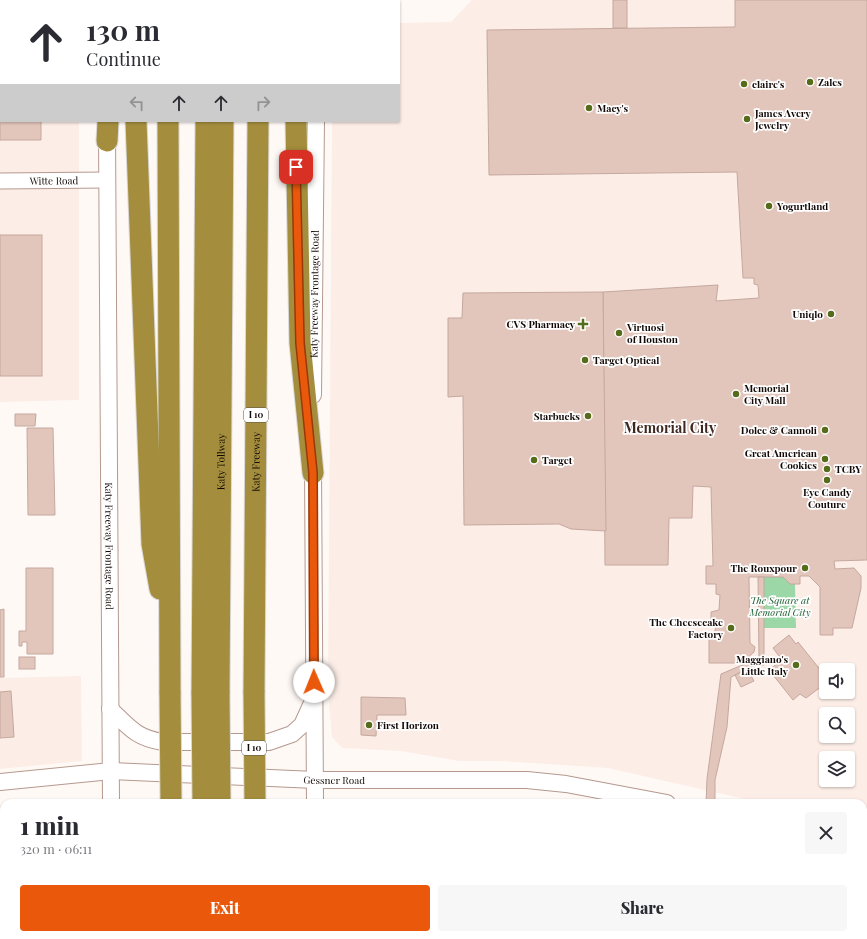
<!DOCTYPE html>
<html lang="en">
<head>
<meta charset="utf-8">
<style>
	body { margin:0; font-family:"Playfair Display",serif; background:#f7f7f7; color:#2b2b33; height:100vh; display:flex; flex-direction:column; font-size:15px; white-space:nowrap }
	* { box-sizing:border-box; margin:0 }
	p { font-size:13px; color:#7c7c81 }
	.icon { flex:none; width:22px; height:22px; fill:none; stroke:currentColor; stroke-width:2; stroke-linecap:round; stroke-linejoin:round }
	.map { position:relative; flex:1; overflow:hidden }
	.details { position:absolute; left:0px; top:799px; width:867px; height:140px; display:flex; flex-direction:column; background:#fff; border-radius:12px 12px 0 0; box-shadow:0 1px 3px #0004 }
	.details>* { flex:none }
	.guide { position:absolute; left:0px; top:0px; width:400px; height:122px; box-shadow:0 1px 3px #0004; background:#fff; color:#2b2b33; overflow:hidden }
	.tools { position:absolute; left:819px; top:663px; display:grid; gap:8px }
	.tools a { display:grid; place-items:center; width:36px; height:36px; border-radius:4px; background:#fff; box-shadow:0 1px 3px #0004; font-size:20px }
	.pin { position:absolute; display:grid; place-items:center; width:34px; height:34px; color:#fff; margin:-17px; border-radius:8px; box-shadow:0 2px 6px #0006 }
	.me { position:absolute; width:44px; margin:-22px; rotate:359deg; stroke-linejoin:round; filter:drop-shadow(0 0 3px #0008) }
	.turn { display:flex; align-items:center; gap:14px; height:84px; padding:0 20px; font-size:18px }
	.turn .icon { width:52px; height:52px; stroke-width:2.5 }
	.turn b { display:block; font-size:28px; line-height:34px }
	.lanes { display:flex; align-items:center; height:38px; padding:0 20px; background:#0003; justify-content:center; gap:20px; direction:ltr }
	.lanes .off { opacity:.35 }
	.round { display:grid; place-items:center; flex:none; width:42px; height:42px; border-radius:4px; background:#f7f7f7 }
	.overview { display:flex; align-items:center; justify-content:space-between; height:68px; padding:0 20px }
	h1 { font-size:24px; font-weight:800; line-height:30px }
	.cta { display:flex; gap:8px; margin-top:auto; padding:8px 20px }
	.cta a { flex:1; height:46px; border-radius:4px; background:#ea580c; color:#fff; font-size:16px; font-weight:800; line-height:46px; text-align:center }
	.cta a+a { background:#f7f7f7; color:#2b2b33 }
	.map>svg:first-child { display:block }
	.built { fill:#fcede7; fill-rule:evenodd }
	.green { fill:#9cd7a7 }
	.building { fill:#e3c6bb; stroke:#c4a89e }
	.lines { fill:none; stroke-linecap:round; stroke-linejoin:round }
	.tertiary-casing { stroke:#b5998f; stroke-width:17 }
	.secondary-casing { stroke:#b5998f; stroke-width:18 }
	.motorway-casing { stroke:#d9d8d7; stroke-width:23 }
	.tertiary { stroke:#fff; stroke-width:15 }
	.secondary { stroke:#fff; stroke-width:16 }
	.motorway { stroke:#a48e3d; stroke-width:21 }
	.motorway-bridge-casing { stroke:#d9d8d7; stroke-width:23; stroke-linecap:butt }
	.motorway-bridge { stroke:#a48e3d; stroke-width:21 }
	.route-casing { stroke:#983908; stroke-width:10 }
	.route { stroke:#ea580c; stroke-width:7 }
	.poi-dot { fill:#576c1b; stroke:#fff; stroke-width:1.5 }
	.labels { text-anchor:middle; stroke-width:3.5; stroke-linejoin:round; paint-order:stroke }
	.shield { fill:#fff; stroke:#595351; stroke-width:1 }
	.shield-label { font-size:9px; font-weight:bold; fill:#120906 }
	.poi-label { font-size:10px; font-weight:bold; fill:#120906; stroke:#fff; text-anchor:start }
	.street-label { font-size:10px; fill:#120906; stroke:#fff }
	.park-label { font-size:10px; font-style:italic; fill:#1f5f32; stroke:#fff }
	.district-label { font-size:14px; font-weight:bold; fill:#3e2820; stroke:#fff }
</style>
</head>
<body>
<div class="map">
<svg width="867" height="939" viewBox="0 0 867 939">
	<rect width="100%" height="100%" fill="#fff9f6"/>
	<!-- built -->
	<g class="built">
		<polygon points="0,0 76,0 1,1 1,121 79,121 79,400 0,402"/>
		<path d="M472 0H867V826L863 825V803H762L608 768 502 761H459L401 751 342 748 332 737 328 692 332 121H399V23L451 22ZM826 670H848V692H826ZM826 714H848V736H826ZM826 758H848V780H826Z"/>
		<polygon points="81,676 82,761 0,769 0,678"/>
		<polygon points="0,842 4,843 4,935 90,935 90,939 0,939"/>
		<polygon points="863,891 867,891 867,939 628,939 628,935 863,935"/>
	</g>
	<!-- green -->
	<polygon class="green" points="764,577 783,577 790,584 795,584 796,628 764,628"/>
	<!-- building -->
	<g class="building">
		<polygon points="0,0 41,0 1,1 0,41"/>
		<rect x="613" y="0" width="14" height="28"/>
		<polygon points="735,0 867,0 867,560 834,561 835,569 854,568 861,576 861,588 852,628 833,628 833,635 820,635 820,587 809,576 800,576 800,584 790,584 783,577 749,577 750,643 755,647 754,652 742,663 709,663 709,636 715,631 716,625 711,625 711,612 719,610 720,595 716,594 716,584 706,584 706,566 713,566 711,487 693,486 692,518 669,518 668,565 605,565 603,292 718,285 716,301 759,298 758,285 754,284 754,278 743,278 737,172 489,175 487,30 735,27"/>
		<polygon points="0,44 1,121 41,121 41,140 0,140"/>
		<rect x="0" y="235" width="42" height="141"/>
		<polygon points="603,292 606,531 571,529 559,524 464,525 463,396 448,397 448,318 462,318 463,293"/>
		<polygon points="15,414 36,414 35,426 15,426"/>
		<polygon points="27,428 53,428 55,515 28,515"/>
		<polygon points="26,568 53,568 53,654 27,654 27,642 22,642 22,646 19,646 19,631 26,631"/>
		<polygon points="758,577 764,577 764,665 756,665 731,677 727,727 715,780 715,803 706,803 707,779 721,674 759,658"/>
		<polygon points="4,609 4,677 0,677 0,610"/>
		<polygon points="789,635 796,644 798,642 826,677 826,683 806,698 800,694 793,700 769,670 782,660 773,648"/>
		<rect x="19" y="657" width="16" height="12"/>
		<polygon points="747,669 754,681 741,687 735,675"/>
		<polygon points="11,691 14,737 0,738 0,692"/>
		<polygon points="361,697 405,698 406,715 377,715 376,736 361,735"/>
		<polygon points="0,928 4,928 4,935 51,935 51,939 0,939"/>
		<rect x="370" y="935" width="34" height="4"/>
		<rect x="404" y="935" width="62" height="4"/>
		<rect x="476" y="935" width="149" height="4"/>
		<polygon points="644,935 674,935 734,938 734,939 644,939"/>
		<polygon points="674,935 740,935 739,938"/>
	</g>
	<g class="lines">
		<!-- tertiary casing -->
		<g class="tertiary-casing">
			<g id="tertiary">
				<path id="s1" d="M0 181 107 180"/>
			</g>
		</g>
		<!-- secondary casing -->
		<g class="secondary-casing">
			<g id="secondary">
				<polyline points="105,0 105,1"/>
				<polyline points="317,1 317,0"/>
				<path id="s2" d="M107 131 111 803"/>
				<path id="s3" d="M313 395 316 121"/>
				<polyline points="313,463 315,803"/>
				<path d="M110 709C129 727 136 738 163 742H269L292 734 302 725 312 703"/>
				<path id="s4" d="M0 782 111 771 315 780H527L566 784 667 803"/>
				<polyline points="0,823 4,823"/>
				<polyline points="863,845 867,845"/>
				<polyline points="863,872 867,873"/>
				<polyline points="112,935 112,939"/>
				<polyline points="316,935 316,939"/>
			</g>
		</g>
		<!-- motorway casing -->
		<g class="motorway-casing">
			<g id="motorway">
				<polyline points="134,0 134,1"/>
				<polyline points="168,0 168,1"/>
				<polyline points="206,0 206,1"/>
				<polyline points="258,0 258,1"/>
				<polyline points="294,0 294,1"/>
				<polyline points="117,1 117,0"/>
				<polyline points="224,1 224,0"/>
				<polyline points="272,1 272,0"/>
				<polyline points="136,121 152,544 160,589"/>
				<polyline points="168,121 170,693"/>
				<polyline points="296,121 300,343 313,473"/>
				<polyline points="107,141 108,121"/>
				<path id="s5" d="M254 692 258 121"/>
				<polyline points="202,693 206,121"/>
				<path id="s6" d="M219 693 223 121"/>
				<polyline points="172,935 172,939"/>
				<polyline points="204,935 204,939"/>
				<polyline points="222,935 222,939"/>
				<polyline points="256,935 256,939"/>
			</g>
		</g>
		<!-- tertiary -->
		<use href="#tertiary" class="tertiary"/>
		<!-- secondary -->
		<use href="#secondary" class="secondary"/>
		<!-- motorway -->
		<use href="#motorway" class="motorway"/>
		<!-- motorway-bridge casing -->
		<g class="motorway-bridge-casing">
			<g id="motorway-bridge">
				<polyline points="254,692 255,803"/>
				<polyline points="170,693 171,803"/>
				<polyline points="202,693 203,803"/>
				<polyline points="219,693 220,803"/>
			</g>
		</g>
		<!-- motorway-bridge -->
		<use href="#motorway-bridge" class="motorway-bridge"/>
	</g>
	<g class="lines">
		<!-- route casing -->
		<g class="route-casing">
			<polyline id="route" points="296,167 300,343 313,473 314,682"/>
		</g>
		<!-- route -->
		<use href="#route" class="route"/>
	</g>
	<!-- markers -->
	<g class="poi-dot">
		<circle cx="810" cy="82" r="4"/>
		<circle cx="744" cy="84" r="4"/>
		<circle cx="589" cy="108" r="4"/>
		<circle cx="747" cy="119" r="4"/>
		<circle cx="769" cy="206" r="4"/>
		<circle cx="831" cy="314" r="4"/>
		<path d="M581 318h4v4h4v4h-4v4h-4v-4h-4v-4h4z"/>
		<circle cx="619" cy="333" r="4"/>
		<circle cx="585" cy="360" r="4"/>
		<circle cx="736" cy="394" r="4"/>
		<circle cx="588" cy="416" r="4"/>
		<circle cx="825" cy="430" r="4"/>
		<circle cx="825" cy="459" r="4"/>
		<circle cx="534" cy="460" r="4"/>
		<circle cx="827" cy="469" r="4"/>
		<circle cx="827" cy="480" r="4"/>
		<circle cx="805" cy="568" r="4"/>
		<circle cx="731" cy="628" r="4"/>
		<circle cx="796" cy="665" r="4"/>
		<circle cx="369" cy="725" r="4"/>
	</g>
	<g class="labels">
		<!-- shield labels -->
		<g class="shield">
			<rect x="244" y="408" width="24" height="14" rx="3"/>
			<rect x="242" y="741" width="24" height="14" rx="3"/>
		</g>
		<g class="shield-label">
			<text x="256" y="418">I 10</text>
			<text x="254" y="751">I 10</text>
		</g>
		<!-- poi labels -->
		<g class="poi-label">
			<text x="818" y="86">Zales</text>
			<text x="752" y="88">claire's</text>
			<text x="597" y="112">Macy's</text>
			<text x="755" y="117">James Avery<tspan x="755" dy="12">Jewelry</tspan></text>
			<text x="777" y="210">Yogurtland</text>
			<text x="823" y="318" text-anchor="end">Uniqlo</text>
			<text x="575" y="328" text-anchor="end">CVS Pharmacy</text>
			<text x="627" y="331">Virtuosi<tspan x="627" dy="12">of Houston</tspan></text>
			<text x="593" y="364">Target Optical</text>
			<text x="744" y="392">Memorial<tspan x="744" dy="12">City Mall</tspan></text>
			<text x="580" y="420" text-anchor="end">Starbucks</text>
			<text x="817" y="434" text-anchor="end">Dolce &amp; Cannoli</text>
			<text x="817" y="457" text-anchor="end">Great American<tspan x="817" dy="12">Cookies</tspan></text>
			<text x="542" y="464">Target</text>
			<text x="835" y="473">TCBY</text>
			<text x="827" y="496" text-anchor="middle">Eye Candy<tspan x="827" dy="12">Couture</tspan></text>
			<text x="797" y="572" text-anchor="end">The Rouxpour</text>
			<text x="723" y="626" text-anchor="end">The Cheesecake<tspan x="723" dy="12">Factory</tspan></text>
			<text x="788" y="663" text-anchor="end">Maggiano's<tspan x="788" dy="12">Little Italy</tspan></text>
			<text x="377" y="729">First Horizon</text>
		</g>
		<!-- street labels -->
		<g class="street-label">
			<text dy="4" stroke="none"><textPath href="#s1" startOffset="54">Witte Road</textPath></text>
			<text dy="4" stroke="none"><textPath href="#s3" startOffset="101">Katy Freeway Frontage Road</textPath></text>
			<text dy="4" stroke="none"><textPath href="#s6" startOffset="231">Katy Tollway</textPath></text>
			<text dy="4" stroke="none"><textPath href="#s5" startOffset="230">Katy Freeway</textPath></text>
			<text dy="4" stroke="none"><textPath href="#s2" startOffset="415">Katy Freeway Frontage Road</textPath></text>
			<text dy="4" stroke="none"><textPath href="#s4" startOffset="335">Gessner Road</textPath></text>
		</g>
		<!-- park labels -->
		<g class="park-label">
			<text x="780" y="604">The Square at<tspan x="780" dy="12">Memorial City</tspan></text>
		</g>
		<!-- district labels -->
		<g class="district-label">
			<text x="670" y="433">Memorial City</text>
		</g>
	</g>
</svg>
<div class="tools">
<a><svg class="icon" aria-label="sound" viewBox="0 0 24 24"><path d="M4 9h4l5-4v14l-5-4H4zM17 9q2 3 0 6"/></svg></a>
<a><svg class="icon" aria-label="search" viewBox="0 0 24 24"><circle cx="10" cy="10" r="6"/><path d="M15 15l6 6"/></svg></a>
<a><svg class="icon" aria-label="layers" viewBox="0 0 24 24"><path d="M12 4l9 5-9 5-9-5zM3 14l9 5 9-5"/></svg></a>
</div>
<div class="pin" style="left:296px;top:167px;background:#d93025"><svg class="icon" aria-label="arrive" viewBox="0 0 24 24"><path d="M6 21V4h12l-3 4 3 4H6"/></svg></div>
<svg class="me" style="left:314px;top:682px" viewBox="-20 -20 40 40"><circle r="19" fill="#fff"/><path d="M0-13L10 11 0 6-10 11z" fill="#ea580c"/></svg>
<div class="guide">
<div class="turn"><svg class="icon" aria-label="ahead" viewBox="0 0 24 24"><path d="M12 20V5M6 11l6-6 6 6"/></svg><div><b>130 m</b>Continue</div></div>
<div class="lanes"><svg class="icon off" aria-label="left" viewBox="0 0 24 24"><path d="M17 20v-9H6M10 6l-5 5 5 5"/></svg><svg class="icon" aria-label="ahead" viewBox="0 0 24 24"><path d="M12 20V5M6 11l6-6 6 6"/></svg><svg class="icon" aria-label="ahead" viewBox="0 0 24 24"><path d="M12 20V5M6 11l6-6 6 6"/></svg><svg class="icon off" aria-label="right" viewBox="0 0 24 24"><path d="M7 20v-9h11M14 6l5 5-5 5"/></svg></div>
</div>
<section class="details">
<div class="overview"><div><h1>1 min</h1><p>320 m · 06:11</p></div><a class="round"><svg class="icon" aria-label="close" viewBox="0 0 24 24"><path d="M6 6l12 12M18 6L6 18"/></svg></a></div>
<div class="cta"><a>Exit</a><a>Share</a></div>
</section>
</div>
</body>
</html>
